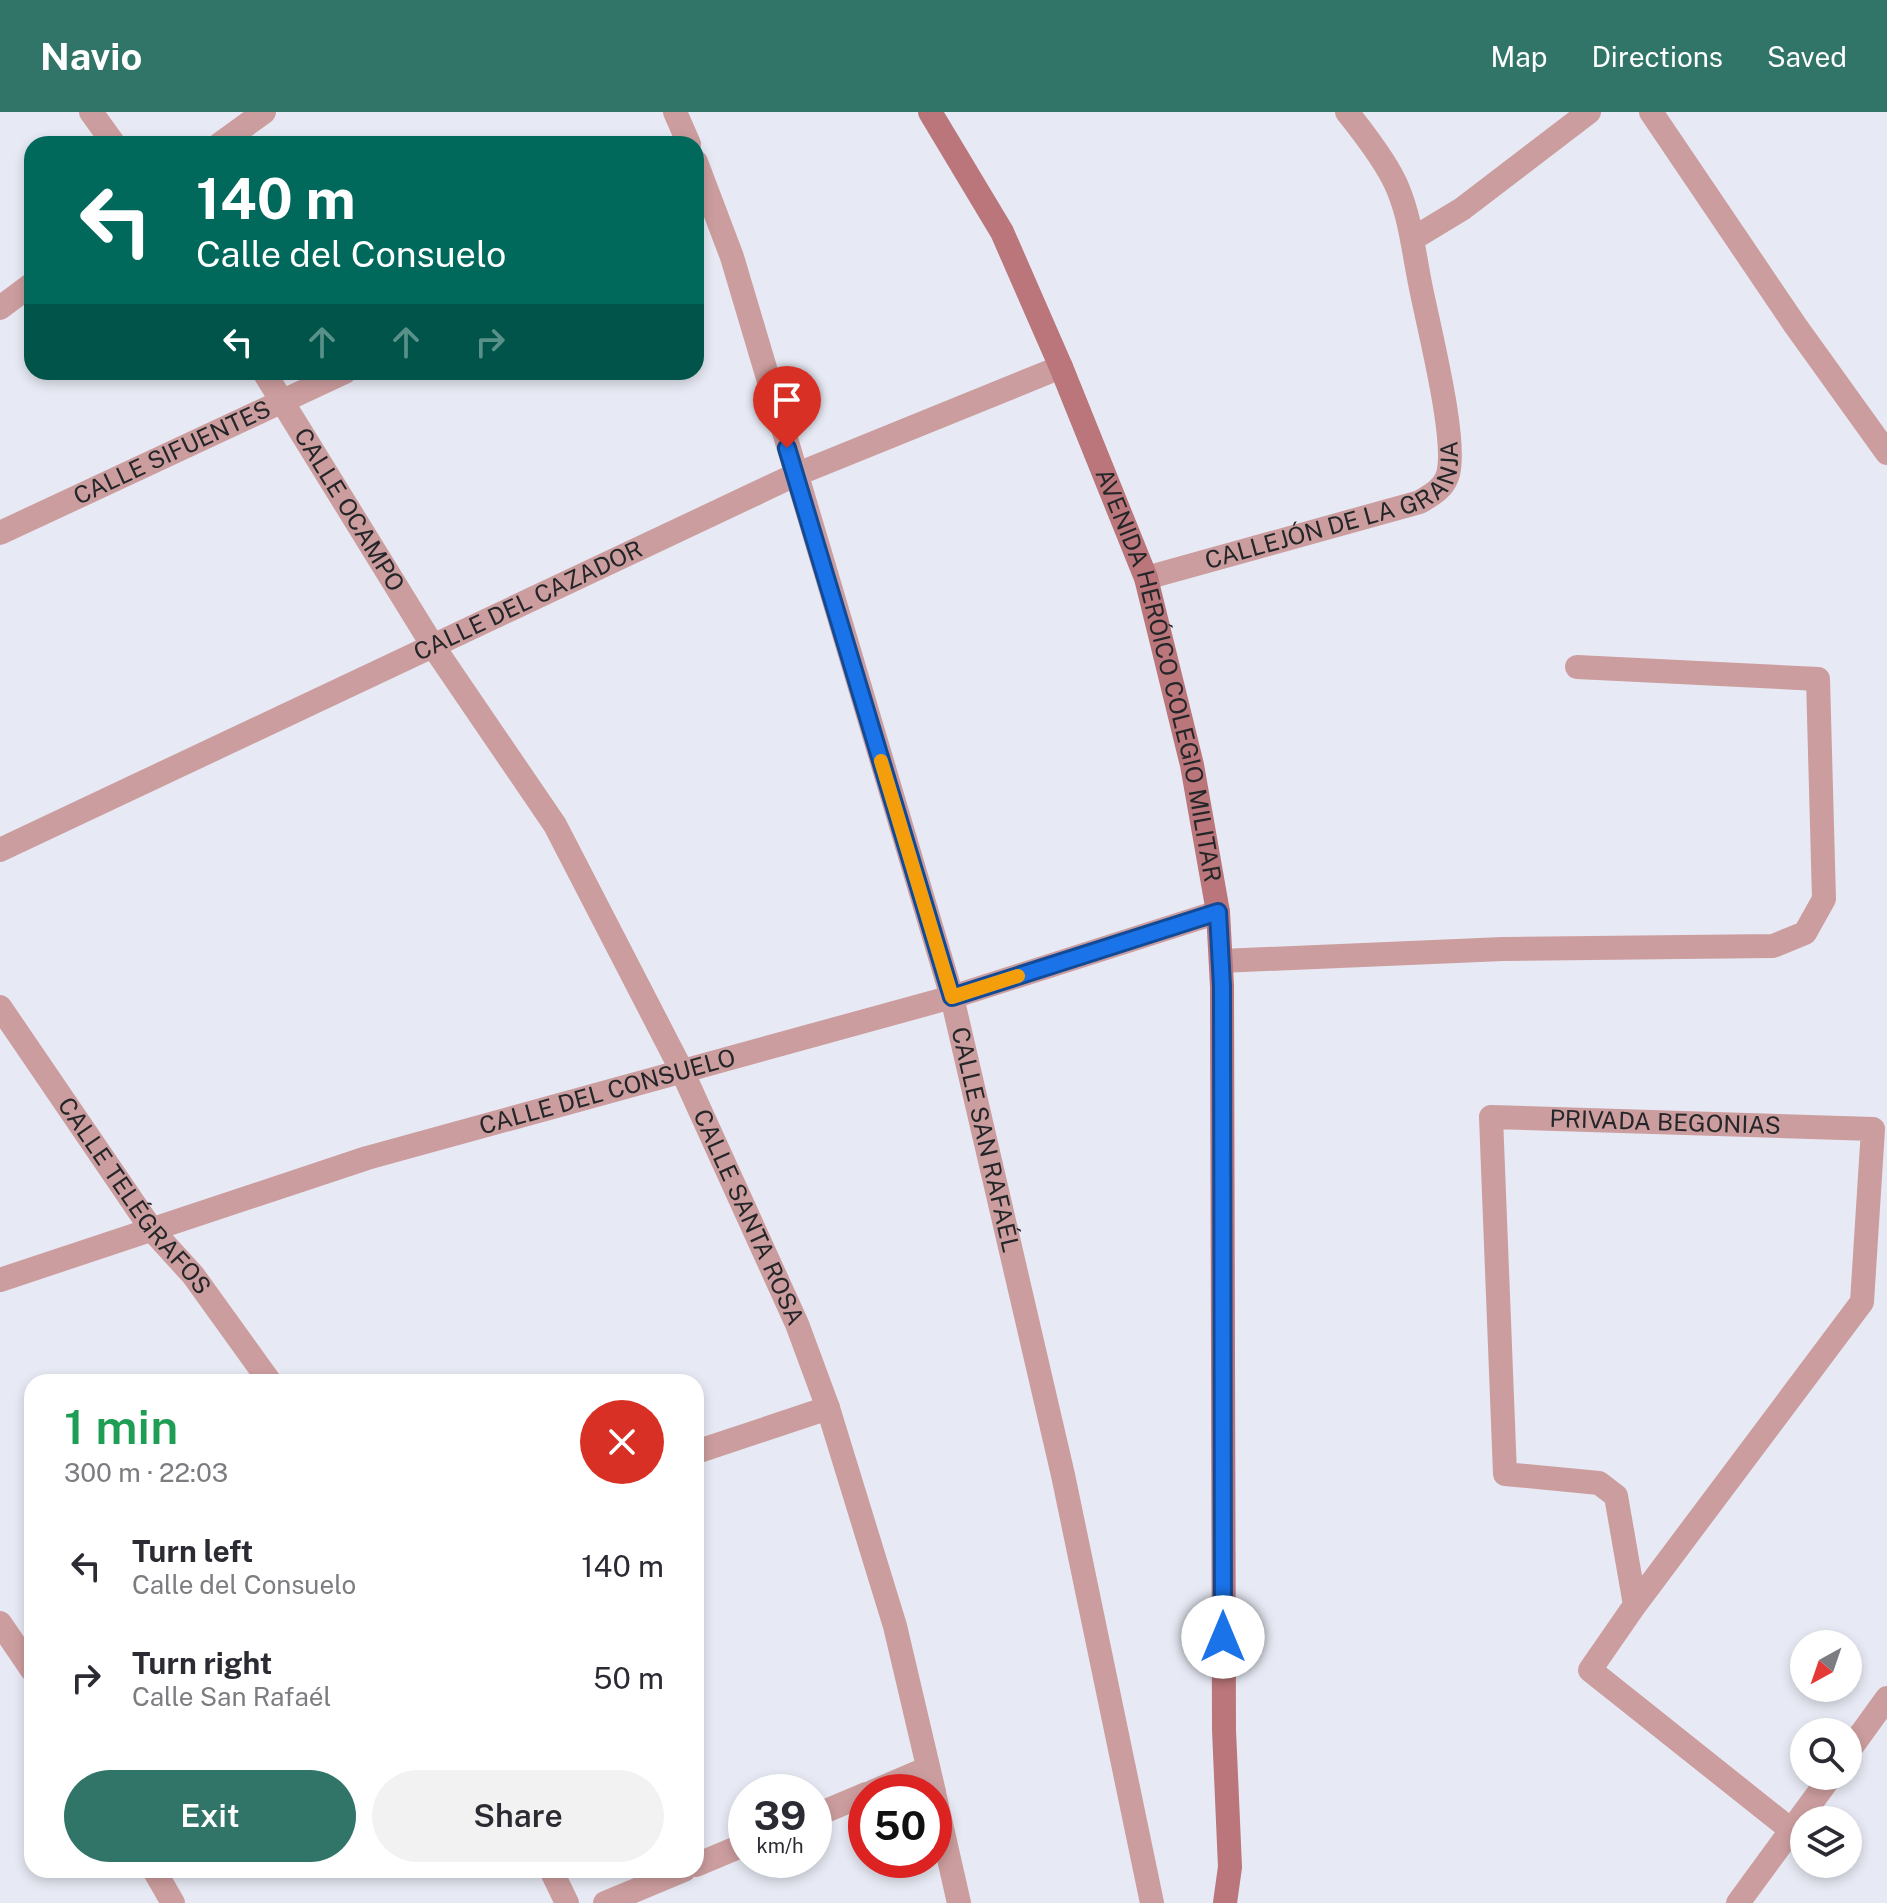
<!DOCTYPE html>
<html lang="en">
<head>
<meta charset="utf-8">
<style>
	body { margin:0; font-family:"Public Sans",sans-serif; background:#f2f2f3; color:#2b2b33; height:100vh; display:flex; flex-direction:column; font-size:30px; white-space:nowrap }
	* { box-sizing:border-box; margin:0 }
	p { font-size:26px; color:#7c7c81 }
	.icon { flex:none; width:44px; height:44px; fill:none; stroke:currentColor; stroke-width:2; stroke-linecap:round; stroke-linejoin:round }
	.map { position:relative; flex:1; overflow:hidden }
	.side { position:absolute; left:24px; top:1262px; width:680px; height:504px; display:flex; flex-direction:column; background:#fff; border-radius:24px; box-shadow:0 4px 12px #0003 }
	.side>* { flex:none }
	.top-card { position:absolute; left:24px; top:24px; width:680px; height:244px; border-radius:24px; box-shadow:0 4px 12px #0003; background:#00695c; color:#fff; overflow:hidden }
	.needle { width:52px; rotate:220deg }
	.tools { position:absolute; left:1790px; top:1518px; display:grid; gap:16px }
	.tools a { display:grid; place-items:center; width:72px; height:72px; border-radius:50%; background:#fff; box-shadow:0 4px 12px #0003; font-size:40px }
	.speed { position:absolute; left:728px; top:1662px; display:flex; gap:16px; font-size:40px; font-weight:700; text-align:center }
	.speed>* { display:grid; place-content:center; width:104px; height:104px; border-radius:50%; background:#fff; box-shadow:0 4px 12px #0003; line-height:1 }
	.speed small { font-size:20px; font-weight:400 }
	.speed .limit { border:12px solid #d22; background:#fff; color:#111 }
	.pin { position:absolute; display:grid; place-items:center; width:68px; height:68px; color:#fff; margin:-82px -34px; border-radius:50% 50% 50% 0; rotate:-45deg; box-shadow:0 0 8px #0007 }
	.pin .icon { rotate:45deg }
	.me { position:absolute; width:88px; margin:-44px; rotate:0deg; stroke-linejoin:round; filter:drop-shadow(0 0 6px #0008) }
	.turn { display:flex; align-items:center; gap:28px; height:168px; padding:0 40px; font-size:36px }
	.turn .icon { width:104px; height:104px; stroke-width:2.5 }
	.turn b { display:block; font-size:56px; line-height:68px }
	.lanes { display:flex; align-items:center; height:76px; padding:0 40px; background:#0003; justify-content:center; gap:40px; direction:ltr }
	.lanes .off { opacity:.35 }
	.round { display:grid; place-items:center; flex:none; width:84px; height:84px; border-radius:42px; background:#f2f2f3 }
	.overview { display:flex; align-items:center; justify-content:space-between; height:136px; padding:0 40px }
	h1 { font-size:48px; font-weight:600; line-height:60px; color:#1e9e55 }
	.action { display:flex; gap:16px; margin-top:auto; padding:16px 40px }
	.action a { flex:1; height:92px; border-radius:48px; background:#317569; color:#fff; font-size:32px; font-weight:600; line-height:92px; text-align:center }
	.action a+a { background:#f2f2f3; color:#2b2b33 }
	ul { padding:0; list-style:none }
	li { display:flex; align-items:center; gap:24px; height:112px; padding:0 40px }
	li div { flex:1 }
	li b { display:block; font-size:30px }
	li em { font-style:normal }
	header { display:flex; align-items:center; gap:48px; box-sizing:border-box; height:112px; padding:0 40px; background:#317569; color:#fff }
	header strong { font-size:38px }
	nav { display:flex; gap:44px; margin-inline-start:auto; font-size:28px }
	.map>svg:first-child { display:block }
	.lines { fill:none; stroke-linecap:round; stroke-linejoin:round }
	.street { stroke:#cc9d9e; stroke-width:24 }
	.secondary { stroke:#ba767a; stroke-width:24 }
	.route-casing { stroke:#114b97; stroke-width:20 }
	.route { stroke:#1a73e8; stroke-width:14 }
	.slow { stroke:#f59e0b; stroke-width:14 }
	.labels { text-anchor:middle; stroke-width:7; stroke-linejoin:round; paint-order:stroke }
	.street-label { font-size:24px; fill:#252629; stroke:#e7eaf4 }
</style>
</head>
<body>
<header>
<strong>Navio</strong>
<nav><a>Map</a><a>Directions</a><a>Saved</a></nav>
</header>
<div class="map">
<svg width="1887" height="1791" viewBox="0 0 1887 1791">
	<rect width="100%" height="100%" fill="#e7eaf4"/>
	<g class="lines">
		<!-- street -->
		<g class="street">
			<polyline points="91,0 114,32"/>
			<polyline points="675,0 689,32"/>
			<polyline points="1651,0 1795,213 1887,341"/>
			<polyline points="220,32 264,0"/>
			<path id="s1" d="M696 50 732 145 952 885 1063 1363 1152 1791"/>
			<polyline points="1414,126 1462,97 1589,0"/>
			<polyline points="0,196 32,172"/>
			<path id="s2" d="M264 260 433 534 555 713 683 961 797 1212 828 1296 895 1514 934 1680"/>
			<path id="s3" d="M0 421 345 260"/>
			<path id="s4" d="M1146 466 1420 390C1431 383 1442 378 1447 365 1460 333 1426 206 1419 166 1413 135 1410 106 1398 77 1389 54 1363 20 1347 0"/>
			<path id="s5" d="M0 738 795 363 1061 255"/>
			<polyline points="1221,849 1503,837 1773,834 1805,821 1824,787 1818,567 1577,555"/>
			<path id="s6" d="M0 895 152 1118 193 1163 270 1270"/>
			<path id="s7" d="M0 1168 367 1046 952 885 1218 800"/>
			<polyline points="696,1340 828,1296"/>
			<path id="s8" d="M1635 1493 1616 1384 1599 1371 1505 1362 1491 1005 1873 1017 1862 1190 1635 1493 1590 1558 1791 1718"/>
			<polyline points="0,1511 32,1558"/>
			<polyline points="1848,1640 1887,1586"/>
			<polyline points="872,1680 928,1656"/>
			<polyline points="934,1681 959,1791"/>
			<polyline points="814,1704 866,1682"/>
			<polyline points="696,1753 746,1732"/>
			<polyline points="154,1758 173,1791"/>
			<polyline points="551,1758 567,1791"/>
			<polyline points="605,1791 684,1758"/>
			<polyline points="1738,1791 1831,1664"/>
		</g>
		<!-- secondary -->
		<path class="secondary" id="s9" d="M930 0 1002 120 1061 255 1146 466 1192 653 1218 800 1222 874 1224 1618 1230 1755 1225 1791"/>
	</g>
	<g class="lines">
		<!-- route casing -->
		<g class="route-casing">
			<polyline id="route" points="787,336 952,885 1218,800 1222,874 1223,1525"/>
		</g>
		<!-- route -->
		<use href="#route" class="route"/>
		<!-- slow -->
		<polyline class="slow" points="881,649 952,885 1018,864"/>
	</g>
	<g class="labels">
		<!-- street labels -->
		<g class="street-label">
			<text dy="8" stroke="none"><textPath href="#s3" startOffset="190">CALLE SIFUENTES</textPath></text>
			<text dy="8" stroke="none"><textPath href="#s4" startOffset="210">CALLEJÓN DE LA GRANJA</textPath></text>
			<text dy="8" stroke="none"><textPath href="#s2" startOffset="162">CALLE OCAMPO</textPath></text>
			<text dy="8" stroke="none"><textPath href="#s5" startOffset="584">CALLE DEL CAZADOR</textPath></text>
			<text dy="8" stroke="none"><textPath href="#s9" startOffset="612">AVENIDA HERÓICO COLEGIO MILITAR</textPath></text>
			<text dy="8" stroke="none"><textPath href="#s7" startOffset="636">CALLE DEL CONSUELO</textPath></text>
			<text dy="8" stroke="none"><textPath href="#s8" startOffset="758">PRIVADA BEGONIAS</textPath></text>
			<text dy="8" stroke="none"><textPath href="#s1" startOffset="1020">CALLE SAN RAFAÉL</textPath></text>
			<text dy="8" stroke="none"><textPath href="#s6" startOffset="232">CALLE TELÉGRAFOS</textPath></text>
			<text dy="8" stroke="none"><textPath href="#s2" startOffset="976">CALLE SANTA ROSA</textPath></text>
		</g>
	</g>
</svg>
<div class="tools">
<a><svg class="needle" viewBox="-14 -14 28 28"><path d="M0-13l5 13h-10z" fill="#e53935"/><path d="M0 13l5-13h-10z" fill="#7c7c81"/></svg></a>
<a><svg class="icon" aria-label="search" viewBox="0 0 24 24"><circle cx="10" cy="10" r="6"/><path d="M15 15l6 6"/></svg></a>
<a><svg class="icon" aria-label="layers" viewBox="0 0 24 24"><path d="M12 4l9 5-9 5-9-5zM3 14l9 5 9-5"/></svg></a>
</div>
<div class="speed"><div>39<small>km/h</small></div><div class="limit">50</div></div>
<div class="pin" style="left:787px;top:336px;background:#d93025"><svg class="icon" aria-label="arrive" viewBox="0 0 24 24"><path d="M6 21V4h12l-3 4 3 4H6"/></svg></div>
<svg class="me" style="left:1223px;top:1525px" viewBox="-20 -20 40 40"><circle r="19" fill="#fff"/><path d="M0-13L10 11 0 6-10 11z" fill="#1a73e8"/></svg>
<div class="top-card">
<div class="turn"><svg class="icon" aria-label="left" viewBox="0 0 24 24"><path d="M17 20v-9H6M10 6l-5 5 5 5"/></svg><div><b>140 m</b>Calle del Consuelo</div></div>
<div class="lanes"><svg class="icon" aria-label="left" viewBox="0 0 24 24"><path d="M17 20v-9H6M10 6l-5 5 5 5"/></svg><svg class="icon off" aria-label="ahead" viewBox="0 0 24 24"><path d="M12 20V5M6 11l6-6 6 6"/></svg><svg class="icon off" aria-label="ahead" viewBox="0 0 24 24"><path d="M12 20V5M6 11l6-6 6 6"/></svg><svg class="icon off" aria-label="right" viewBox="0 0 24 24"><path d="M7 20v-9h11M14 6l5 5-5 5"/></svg></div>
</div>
<section class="side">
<div class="overview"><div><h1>1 min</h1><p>300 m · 22:03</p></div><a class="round" style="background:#d93025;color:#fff"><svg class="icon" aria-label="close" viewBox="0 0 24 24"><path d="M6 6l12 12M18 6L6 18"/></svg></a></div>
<ul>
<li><svg class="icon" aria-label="left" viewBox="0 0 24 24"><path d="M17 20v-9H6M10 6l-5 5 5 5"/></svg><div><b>Turn left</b><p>Calle del Consuelo</p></div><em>140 m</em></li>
<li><svg class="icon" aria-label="right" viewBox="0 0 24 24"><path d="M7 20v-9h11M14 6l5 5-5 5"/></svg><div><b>Turn right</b><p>Calle San Rafaél</p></div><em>50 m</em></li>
</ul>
<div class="action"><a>Exit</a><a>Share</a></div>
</section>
</div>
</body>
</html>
